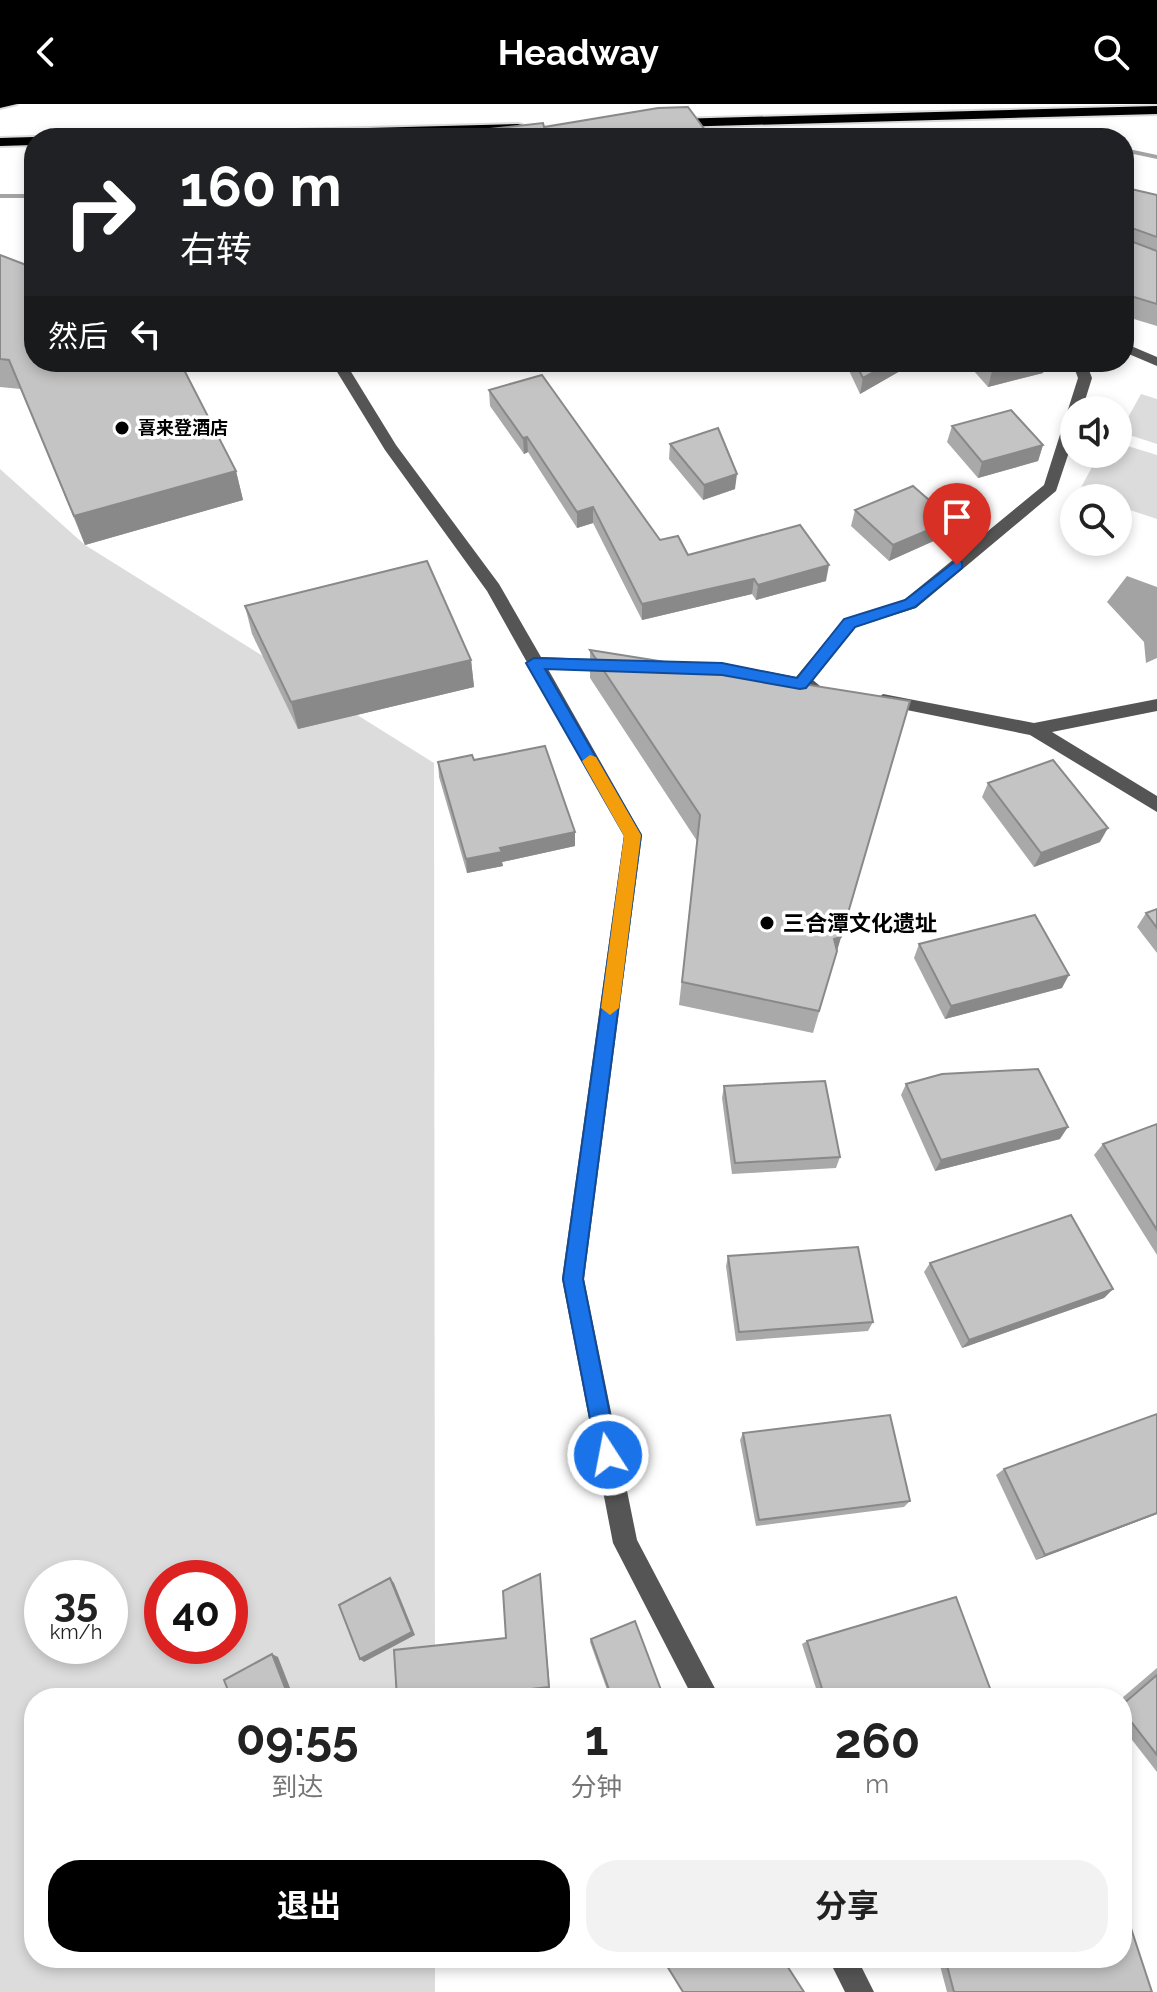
<!DOCTYPE html>
<html lang="zh">
<head>
<meta charset="utf-8">
<style>
	body { margin:0; font-family:Raleway,"Noto Sans SC",sans-serif; background:#f2f2f2; color:#222; height:100vh; display:flex; flex-direction:column; font-size:30px; white-space:nowrap }
	* { box-sizing:border-box; margin:0 }
	p { font-size:26px; color:#767676 }
	.icon { flex:none; width:44px; height:44px; fill:none; stroke:currentColor; stroke-width:2; stroke-linecap:round; stroke-linejoin:round }
	.map { position:relative; flex:1; overflow:hidden }
	.side { position:absolute; left:24px; top:1584px; width:1108px; height:280px; display:flex; flex-direction:column; background:#fff; border-radius:32px; box-shadow:0 4px 12px #0003 }
	.side>* { flex:none }
	.banner { position:absolute; left:24px; top:24px; width:1110px; height:244px; border-radius:32px; box-shadow:0 4px 12px #0003; background:#202124; color:#fff; overflow:hidden }
	.tools { position:absolute; left:1060px; top:292px; display:grid; gap:16px }
	.tools a { display:grid; place-items:center; width:72px; height:72px; border-radius:50%; background:#fff; box-shadow:0 4px 12px #0003; font-size:40px }
	.speed { position:absolute; left:24px; top:1456px; display:flex; gap:16px; font-size:40px; font-weight:700; text-align:center }
	.speed>* { display:grid; place-content:center; width:104px; height:104px; border-radius:50%; background:#fff; box-shadow:0 4px 12px #0003; line-height:1 }
	.speed small { font-size:20px; font-weight:400 }
	.speed .limit { border:12px solid #d22; background:#fff; color:#111 }
	.pin { position:absolute; display:grid; place-items:center; width:68px; height:68px; color:#fff; margin:-82px -34px; border-radius:50% 50% 50% 0; rotate:-45deg; box-shadow:0 0 8px #0007 }
	.pin .icon { rotate:45deg }
	.me { position:absolute; width:88px; margin:-44px; rotate:349deg; stroke-linejoin:round; filter:drop-shadow(0 0 6px #0008) }
	.turn { display:flex; align-items:center; gap:28px; height:168px; padding:0 24px; font-size:36px }
	.turn .icon { width:104px; height:104px; stroke-width:2.5 }
	.turn b { display:block; font-size:56px; line-height:68px }
	.then { display:flex; align-items:center; height:76px; padding:0 24px; background:#0003; gap:16px; font-size:30px }
	.eta { display:flex; justify-content:space-evenly; align-items:center; height:136px; text-align:center }
	.eta b { font-size:48px; font-weight:700; line-height:56px }
	.primary-button { display:flex; gap:16px; margin-top:auto; padding:16px 24px }
	.primary-button a { flex:1; height:92px; border-radius:32px; background:#000; color:#fff; font-size:32px; font-weight:700; line-height:92px; text-align:center }
	.primary-button a+a { background:#f2f2f2; color:#222 }
	header { display:flex; justify-content:space-between; align-items:center; height:104px; padding:0 24px; background:#000; color:#fff; font-size:36px; font-weight:700 }
	.map>svg:first-child { display:block }
	.green { fill:#dcdcdc; fill-rule:evenodd }
	.water { fill:#a3a3a3 }
	.lines { fill:none; stroke-linecap:round; stroke-linejoin:round }
	.stream { fill:#a3a3a3; fill-rule:evenodd }
	.major-casing { stroke:#dbdbdb; stroke-width:4 }
	.minor { fill:#555; fill-rule:evenodd }
	.major { fill:#000; fill-rule:evenodd }
	.wall { fill:#a9a9a9 }
	.shaded-wall { fill:#898989 }
	.building { fill:#c4c4c4; stroke:#898989; stroke-width:2 }
	.route { fill:#1a73e8; stroke:#114b97; stroke-width:2 }
	.slow { fill:#f59e0b }
	.poi-dot { fill:#000; stroke:#fff; stroke-width:3 }
	.labels { text-anchor:middle; stroke-width:7; stroke-linejoin:round; paint-order:stroke }
	.far-poi-label { font-size:18px; font-weight:bold; fill:#000; stroke:#fff; text-anchor:start }
	.poi-label { font-size:22px; font-weight:bold; fill:#000; stroke:#fff; text-anchor:start }
</style>
</head>
<body>
<header><svg class="icon" aria-label="back" viewBox="0 0 24 24"><path d="M15 5l-7 7 7 7"/></svg>Headway<svg class="icon" aria-label="search" viewBox="0 0 24 24"><circle cx="10" cy="10" r="6"/><path d="M15 15l6 6"/></svg></header>
<div class="map">
<svg width="1157" height="1888" viewBox="0 0 1157 1888">
	<rect width="100%" height="100%" fill="#fff"/>
	<!-- green -->
	<g class="green">
		<polygon points="1141,290 1157,295 1157,340 1120,328"/>
		<polygon points="1118,339 1157,351 1157,415 1118,402 1118,394 1092,394 1078,389 1099,350 1118,350"/>
		<path d="M0 365 85 441 434 659 435 1594H34V1854H435V1888H0ZM42 1474H110V1542H42ZM162 1474H230V1542H162Z"/>
	</g>
	<!-- water -->
	<polygon class="water" points="1127,472 1157,483 1157,554 1146,559 1144,538 1107,498"/>
	<g class="lines">
		<!-- stream -->
		<g class="stream">
			<polygon points="999,32 1056,32 1060,34 998,34"/>
			<polygon points="1124,44 1157,51 1157,55 1124,48"/>
			<rect x="0" y="90" width="34" height="4"/>
		</g>
		<!-- major casing -->
		<g class="major-casing">
			<g id="major">
				<polygon points="0,0 17,0 0,4"/>
				<polygon points="1157,2 1157,10 674,23 668,19 674,15"/>
				<polygon points="518,20 522,21 522,27 278,34 136,34 142,30"/>
				<polygon points="34,33 37,34 34,41 0,42 0,34"/>
			</g>
		</g>
		<!-- minor -->
		<g class="minor">
			<polygon points="1124,239 1157,253 1157,262 1124,248"/>
			<polygon points="331,258 345,258 396,341 499,480 541,553 618,556 626,562 618,568 548,565 642,731 584,1175 637,1436 720,1594 693,1594 613,1439 562,1175 624,731 487,487 385,346"/>
			<polygon points="1072,258 1086,258 1092,274 1082,306 1074,306 1074,333 1056,387 916,504 856,523 813,576 820,582 818,586 812,588 722,571 676,568 674,564 676,560 682,558 722,559 796,573 844,515 904,496 1044,381 1078,274"/>
			<polygon points="883,590 1034,619 1157,595 1157,607 1052,628 1157,692 1157,708 1030,631 877,600 875,596"/>
			<polygon points="828,1854 857,1854 874,1888 845,1888"/>
		</g>
		<!-- major -->
		<use href="#major" class="major"/>
	</g>
	<!-- wall -->
	<g class="wall">
		<polygon points="1157,91 1157,222 1124,212 1124,96"/>
		<polygon points="0,151 236,367 243,396 85,441 21,285 0,283"/>
		<polygon points="845,258 908,258 907,263 860,290"/>
		<polygon points="966,258 1046,258 1043,269 988,283"/>
		<polygon points="489,286 660,436 688,451 826,477 756,496 752,490 642,516 593,419 577,424 528,348 524,350 490,302"/>
		<polygon points="952,322 1043,341 1038,357 978,374 947,338"/>
		<polygon points="670,340 735,385 703,396 669,355"/>
		<polygon points="855,406 947,431 889,457 851,422"/>
		<polygon points="245,502 471,556 474,583 298,625 252,530"/>
		<polygon points="590,546 910,597 813,929 679,901 697,737 590,574"/>
		<polygon points="474,656 575,742 502,758 503,762 467,769 439,673 438,658"/>
		<polygon points="988,679 1100,738 1034,763 982,693"/>
		<polygon points="1157,805 1157,849 1137,823 1146,809"/>
		<polygon points="919,840 1062,884 945,915 914,854"/>
		<polygon points="906,980 1060,1035 935,1067 901,991"/>
		<polygon points="724,982 840,1053 836,1064 732,1070 722,994"/>
		<polygon points="1157,1020 1157,1151 1094,1051 1103,1040"/>
		<polygon points="728,1152 873,1218 868,1227 736,1237 726,1162"/>
		<polygon points="930,1159 1113,1185 1104,1194 962,1244 924,1168"/>
		<polygon points="1157,1310 1157,1410 1036,1456 996,1371 1004,1365"/>
		<polygon points="743,1329 910,1397 904,1403 756,1422 740,1336"/>
		<polygon points="540,1470 550,1585 469,1594 397,1594 506,1534"/>
		<polygon points="591,1535 664,1594 610,1594 590,1538"/>
		<polygon points="807,1537 967,1594 819,1594 802,1540"/>
		<polygon points="1157,1564 1157,1668 1122,1623 1122,1594"/>
		<polygon points="669,1854 782,1854 683,1888 665,1858"/>
		<polygon points="938,1854 1122,1854 1152,1888 947,1888"/>
	</g>
	<!-- shaded-wall -->
	<g class="shaded-wall">
		<polygon points="892,258 908,258 907,263 860,290 863,274"/>
		<polygon points="1029,258 1046,258 1043,269 988,283 992,267"/>
		<polygon points="527,333 528,348 524,350 523,334"/>
		<polygon points="1043,341 1038,357 978,374 982,358"/>
		<polygon points="236,367 243,396 85,441 74,412"/>
		<polygon points="737,370 735,385 703,396 704,381"/>
		<polygon points="593,403 593,419 577,424 577,408"/>
		<polygon points="952,416 947,431 889,457 893,441"/>
		<polygon points="829,461 826,477 756,496 758,481"/>
		<polygon points="754,475 752,490 642,516 642,500"/>
		<polygon points="471,556 474,583 298,625 291,598"/>
		<polygon points="1108,724 1100,738 1034,763 1041,749"/>
		<polygon points="575,728 575,742 502,758 503,762 467,769 466,755 500,744"/>
		<polygon points="841,833 834,857 834,835"/>
		<polygon points="1069,871 1062,884 945,915 951,902"/>
		<polygon points="1068,1023 1060,1035 935,1067 941,1056"/>
		<polygon points="1113,1185 1104,1194 962,1244 969,1236"/>
		<polygon points="1157,1409 1157,1410 1036,1456 1045,1451"/>
		<polygon points="390,1474 394,1479 415,1531 364,1558 360,1555"/>
		<polygon points="272,1550 278,1553 294,1594 289,1594"/>
	</g>
	<!-- building -->
	<g class="building">
		<polygon points="688,3 711,34 483,34 480,26 543,19 544,23 658,4"/>
		<polygon points="1110,32 1111,34 1057,34"/>
		<polygon points="1131,85 1157,91 1157,133 1132,124 1128,127 1128,136 1157,147 1157,200 1124,190 1124,96"/>
		<polygon points="0,151 34,164 34,258 180,258 236,367 74,412 9,256 0,255"/>
		<polygon points="855,258 892,258 863,274"/>
		<polygon points="984,258 1029,258 992,267"/>
		<polygon points="542,271 660,436 678,432 688,451 800,421 829,461 758,481 754,475 642,500 593,403 577,408 527,333 523,334 489,286"/>
		<polygon points="1011,306 1043,341 982,358 952,322"/>
		<polygon points="718,324 737,370 704,381 670,340"/>
		<polygon points="913,382 952,416 893,441 855,406"/>
		<polygon points="427,457 471,556 291,598 245,502"/>
		<polygon points="590,546 910,597 841,833 834,835 837,847 819,907 682,878 700,711"/>
		<polygon points="545,642 575,728 500,744 502,748 466,755 438,658 472,651 474,656"/>
		<polygon points="1053,656 1108,724 1041,749 988,679"/>
		<polygon points="1157,805 1157,824 1146,809"/>
		<polygon points="1035,811 1069,871 951,902 919,840"/>
		<polygon points="1038,965 1068,1023 941,1056 906,980 942,970"/>
		<polygon points="825,977 840,1053 735,1059 724,982"/>
		<polygon points="1157,1020 1157,1126 1103,1040"/>
		<polygon points="1071,1111 1113,1185 969,1236 930,1159"/>
		<polygon points="858,1143 873,1218 739,1228 728,1152"/>
		<polygon points="1157,1310 1157,1409 1045,1451 1004,1365"/>
		<polygon points="890,1311 910,1397 759,1416 743,1329"/>
		<polygon points="540,1470 549,1583 467,1592 467,1594 397,1594 394,1546 506,1534 503,1487"/>
		<polygon points="390,1474 412,1528 360,1555 339,1501"/>
		<polygon points="956,1493 991,1587 967,1594 825,1594 807,1537"/>
		<polygon points="635,1517 664,1594 612,1594 591,1535"/>
		<polygon points="272,1550 289,1594 231,1594 224,1576"/>
		<polygon points="1157,1571 1157,1651 1122,1606 1122,1601"/>
		<polygon points="1122,1797 1152,1888 954,1888 945,1854 1122,1854"/>
		<polygon points="677,1854 782,1854 804,1888 683,1888 667,1862"/>
	</g>
	<!-- route -->
	<polygon class="route" points="957,456 962,458 962,464 915,503 855,523 806,584 800,585 722,571 545,565 641,731 583,1175 618,1351 615,1359 608,1362 600,1359 597,1351 563,1175 625,732 526,559 534,554 722,559 797,574 844,515 905,496"/>
	<!-- slow -->
	<polygon class="slow" points="590,651 596,653 641,731 619,904 610,911 601,904 624,732 582,657"/>
	<!-- markers -->
	<g class="poi-dot">
		<circle cx="122" cy="324" r="8"/>
		<circle cx="767" cy="819" r="8"/>
	</g>
	<g class="labels">
		<!-- far-poi labels -->
		<g class="far-poi-label">
			<text x="138" y="330">喜来登酒店</text>
		</g>
		<!-- poi labels -->
		<g class="poi-label">
			<text x="783" y="827">三合潭文化遗址</text>
		</g>
	</g>
</svg>
<div class="tools">
<a><svg class="icon" aria-label="sound" viewBox="0 0 24 24"><path d="M4 9h4l5-4v14l-5-4H4zM17 9q2 3 0 6"/></svg></a>
<a><svg class="icon" aria-label="search" viewBox="0 0 24 24"><circle cx="10" cy="10" r="6"/><path d="M15 15l6 6"/></svg></a>
</div>
<div class="speed"><div>35<small>km/h</small></div><div class="limit">40</div></div>
<div class="pin" style="left:957px;top:461px;background:#d93025"><svg class="icon" aria-label="arrive" viewBox="0 0 24 24"><path d="M6 21V4h12l-3 4 3 4H6"/></svg></div>
<svg class="me" style="left:608px;top:1351px" viewBox="-20 -20 40 40"><circle r="17" fill="#1a73e8" stroke="#fff" stroke-width="3"/><path d="M0-11L8 9 0 5-8 9z" fill="#fff"/></svg>
<div class="banner">
<div class="turn"><svg class="icon" aria-label="right" viewBox="0 0 24 24"><path d="M7 20v-9h11M14 6l5 5-5 5"/></svg><div><b>160 m</b>右转</div></div>
<div class="then">然后<svg class="icon" aria-label="left" viewBox="0 0 24 24"><path d="M17 20v-9H6M10 6l-5 5 5 5"/></svg></div>
</div>
<section class="side">
<div class="eta">
<div><b>09:55</b><p>到达</p></div>
<div><b>1</b><p>分钟</p></div>
<div><b>260</b><p>m</p></div>
</div>
<div class="primary-button"><a>退出</a><a>分享</a></div>
</section>
</div>
</body>
</html>
